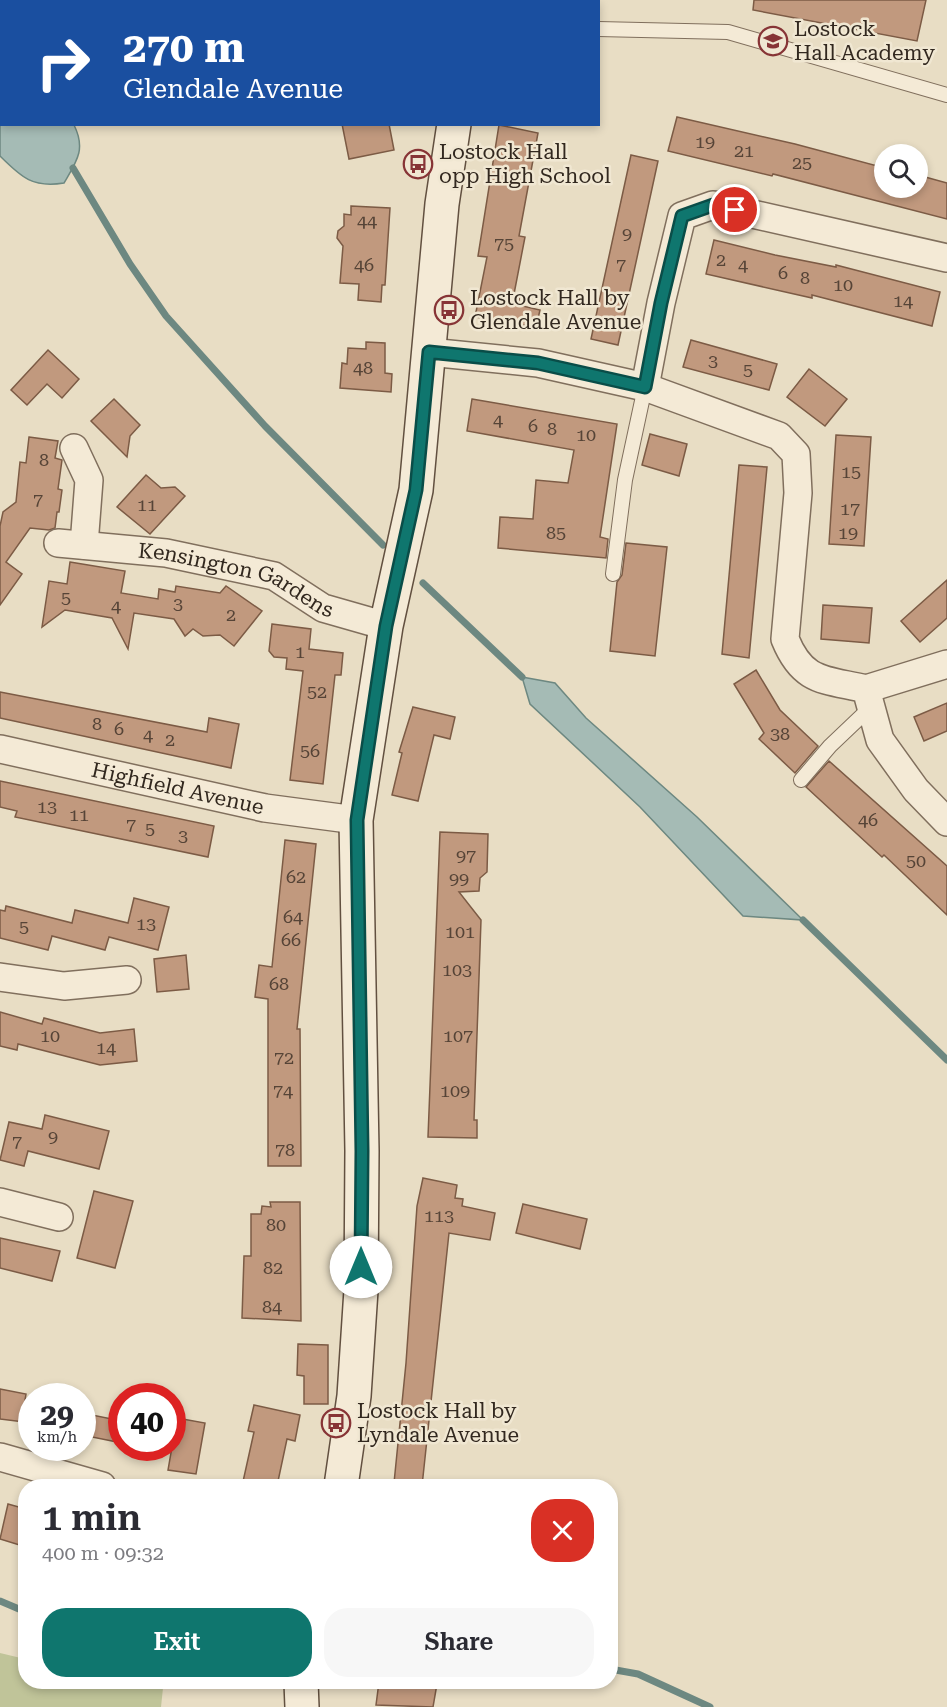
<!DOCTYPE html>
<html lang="en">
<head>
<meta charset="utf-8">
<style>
	body { margin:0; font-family:"Roboto Serif",serif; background:#f7f7f7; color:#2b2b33; height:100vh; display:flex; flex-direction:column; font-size:22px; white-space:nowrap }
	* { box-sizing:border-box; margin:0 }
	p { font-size:20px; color:#7c7c81 }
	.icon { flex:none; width:33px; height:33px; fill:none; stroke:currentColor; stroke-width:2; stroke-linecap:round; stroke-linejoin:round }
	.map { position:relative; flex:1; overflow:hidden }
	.drawer { position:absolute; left:18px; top:1479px; width:600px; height:210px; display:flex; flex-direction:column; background:#fff; border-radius:24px; box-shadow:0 3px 9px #0003 }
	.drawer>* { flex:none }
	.hud { position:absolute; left:0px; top:0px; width:600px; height:126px; box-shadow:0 3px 9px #0003; background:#1a4fa0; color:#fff; overflow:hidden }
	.tools { position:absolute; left:874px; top:144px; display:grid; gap:12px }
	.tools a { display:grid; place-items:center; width:54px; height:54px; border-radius:50%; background:#fff; box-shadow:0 3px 9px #0003; font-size:30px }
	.speed { position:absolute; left:18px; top:1383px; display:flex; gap:12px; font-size:30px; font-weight:700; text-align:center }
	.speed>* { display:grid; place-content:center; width:78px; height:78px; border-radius:50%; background:#fff; box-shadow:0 3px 9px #0003; line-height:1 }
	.speed small { font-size:15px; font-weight:400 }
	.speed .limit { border:9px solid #d22; background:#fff; color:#111 }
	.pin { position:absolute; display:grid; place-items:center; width:51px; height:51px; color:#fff; margin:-26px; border:3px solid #fff; border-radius:50%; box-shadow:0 2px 6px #0007 }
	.me { position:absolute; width:66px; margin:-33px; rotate:0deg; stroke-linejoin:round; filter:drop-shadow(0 0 4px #0008) }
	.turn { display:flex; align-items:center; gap:21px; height:126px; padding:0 24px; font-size:27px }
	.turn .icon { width:78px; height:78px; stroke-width:2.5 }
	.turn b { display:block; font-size:42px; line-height:51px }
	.round { display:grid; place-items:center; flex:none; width:63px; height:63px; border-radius:24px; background:#f7f7f7 }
	.overview { display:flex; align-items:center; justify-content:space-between; height:102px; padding:0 24px }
	h1 { font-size:36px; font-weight:600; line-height:45px }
	.button { display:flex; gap:12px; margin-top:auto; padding:12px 24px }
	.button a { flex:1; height:69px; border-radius:24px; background:#0f766e; color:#fff; font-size:24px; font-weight:600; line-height:69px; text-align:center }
	.button a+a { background:#f7f7f7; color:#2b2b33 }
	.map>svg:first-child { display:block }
	.green { fill:#c0c499 }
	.water { fill:#a5bbb5; stroke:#6d8881; stroke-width:1.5 }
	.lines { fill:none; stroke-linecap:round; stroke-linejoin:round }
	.stream { stroke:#6d8881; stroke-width:7 }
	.building { fill:#c1997e; stroke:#7c5b45; stroke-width:1.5 }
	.lane-casing { stroke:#806f5d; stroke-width:16 }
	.street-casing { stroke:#806f5d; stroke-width:30 }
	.secondary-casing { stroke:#625040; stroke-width:36 }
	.lane { stroke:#f4ead6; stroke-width:14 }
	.street { stroke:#f4ead6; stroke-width:27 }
	.secondary { stroke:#f4ead6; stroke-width:33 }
	.route-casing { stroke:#0a4d48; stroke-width:15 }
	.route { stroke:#0f766e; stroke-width:10 }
	.labels { text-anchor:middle; stroke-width:5; stroke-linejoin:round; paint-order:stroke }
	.number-label { font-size:18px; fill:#564437 }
	.poi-label { font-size:21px; fill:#32281f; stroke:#f0e7d2; text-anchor:start }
	.street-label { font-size:21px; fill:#32281f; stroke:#f0e7d2 }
</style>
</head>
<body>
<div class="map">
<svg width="947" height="1707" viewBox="0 0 947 1707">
	<rect width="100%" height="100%" fill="#e8ddc4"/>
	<!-- green -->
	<polygon class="green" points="0,1653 25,1659 26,1682 133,1682 163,1688 161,1707 0,1707"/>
	<!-- water -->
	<g class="water">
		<path d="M0 42 2 124 74 125C86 149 77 161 64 183 33 188 22 178 0 156Z"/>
		<polygon points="522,677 555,683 586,718 697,817 803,920 743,916 640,807 530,704"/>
	</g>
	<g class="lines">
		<!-- stream -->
		<g class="stream">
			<polyline points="29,0 30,2"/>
			<polyline points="73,168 130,264 166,316 265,426 383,545"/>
			<polyline points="423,583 522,677"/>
			<polyline points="803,920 947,1060"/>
			<polyline points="0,1601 26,1612"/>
			<polyline points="610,1669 638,1674 710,1707"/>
		</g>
	</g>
	<!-- building -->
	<g class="building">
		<polygon points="754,0 926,0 917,41 753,10"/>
		<polygon points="677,117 795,144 885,168 885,188 918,188 918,175 947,183 947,219 773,174 772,176 668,151"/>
		<polygon points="342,124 389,124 394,150 349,159"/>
		<polygon points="499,125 538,133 519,236 525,237 514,294 520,295 518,305 540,310 536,327 475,317 487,257 478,256"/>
		<polygon points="631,155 658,161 618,345 591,339"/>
		<polygon points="351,206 390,208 385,285 382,285 381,302 358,300 359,284 340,283 343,246 337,238 338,231 344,226 344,214 351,215"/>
		<polygon points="714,240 775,255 836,267 836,265 940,292 932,326 812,295 812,298 706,274"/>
		<polygon points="691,340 777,364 769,390 683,367"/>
		<polygon points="366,342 385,343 385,373 392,374 391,392 340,388 342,363 347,364 348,348 366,349"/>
		<polygon points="48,350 79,379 62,398 47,384 27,405 11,390"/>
		<polygon points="809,369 847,399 825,426 787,397"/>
		<polygon points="114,399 140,425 130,436 127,457 91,421"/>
		<polygon points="472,399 617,424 600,537 608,539 606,558 498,548 500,517 533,519 536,480 568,483 574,450 467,431"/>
		<polygon points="650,434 687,444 679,476 642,465"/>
		<polygon points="836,435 871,437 864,546 829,544"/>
		<polygon points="29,437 58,441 55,458 62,460 58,489 62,490 59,512 57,512 55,528 49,530 30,528 6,562 22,574 0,605 0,526 3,512 16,502 20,462 26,463"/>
		<polygon points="739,465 767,467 749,658 722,654"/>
		<polygon points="146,475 161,488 175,487 185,496 150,534 117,507"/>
		<polygon points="626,543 667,547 655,656 610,651 617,582 622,575"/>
		<polygon points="70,562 125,571 121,593 158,599 159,589 175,592 176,586 220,593 226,586 262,611 234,646 220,635 203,636 193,629 185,636 174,619 134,613 128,649 112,618 65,610 42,627 49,581 67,584"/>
		<polygon points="947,580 947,618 920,642 901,621"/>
		<polygon points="823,605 872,608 869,643 821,639"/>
		<polygon points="272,624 311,629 309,649 343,653 341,675 335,675 323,784 290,780 303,671 286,669 287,658 274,657 269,651"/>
		<polygon points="756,670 780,710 818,746 795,773 759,739 764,733 734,684"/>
		<polygon points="0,692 207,732 209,718 239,724 231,768 0,718"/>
		<polygon points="947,703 947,731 924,741 914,717"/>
		<polygon points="413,707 455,717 450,739 434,735 418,801 392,795 402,753 399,752"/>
		<polygon points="829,761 947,866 947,915 884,855 882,857 806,787"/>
		<polygon points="0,781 214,826 208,857 15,817 17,811 0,807"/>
		<polygon points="440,832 488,834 487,872 480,878 479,891 459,892 481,920 474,1120 477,1120 477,1138 428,1137"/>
		<polygon points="285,840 316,844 297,1029 300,1029 301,1166 268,1166 268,999 255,997 259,965 272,967"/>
		<polygon points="134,898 169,907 158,950 109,937 105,950 52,936 48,950 0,938 0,910 5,911 6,906 72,923 75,910 128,923"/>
		<polygon points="186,955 189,989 157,992 154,959"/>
		<polygon points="0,1012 42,1024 44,1018 100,1033 134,1029 137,1061 100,1065 18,1044 17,1050 0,1046"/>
		<polygon points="45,1115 109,1131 99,1169 28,1151 24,1166 0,1160 9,1122 42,1129"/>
		<polygon points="423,1178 457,1185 455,1198 463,1199 462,1206 495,1213 490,1240 449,1233 422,1486 394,1483 406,1363 417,1206"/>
		<polygon points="94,1191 133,1201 115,1268 77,1258"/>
		<polygon points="270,1202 300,1202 301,1321 242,1318 244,1256 251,1256 251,1214 261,1214 262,1206 271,1207"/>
		<polygon points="523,1204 587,1219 580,1249 516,1233"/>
		<polygon points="0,1238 60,1251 52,1281 0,1268"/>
		<polygon points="298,1344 328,1345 328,1404 304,1404 304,1376 297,1375"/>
		<polygon points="0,1389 26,1394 25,1400 32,1401 32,1423 0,1419"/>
		<polygon points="254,1405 300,1415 295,1441 287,1439 277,1486 242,1486 254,1432 248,1431"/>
		<polygon points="82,1413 122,1421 122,1443 82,1435"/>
		<polygon points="177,1418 205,1423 196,1474 168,1470"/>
		<polygon points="8,1504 26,1509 26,1547 0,1539"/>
		<polygon points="379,1682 437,1684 433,1707 376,1705"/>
	</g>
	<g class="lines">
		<!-- lane casing -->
		<g class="lane-casing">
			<g id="lane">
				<polyline points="598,29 728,32 947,95"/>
				<polyline points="613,574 625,480 645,387"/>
				<polyline points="801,780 830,746 871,707"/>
			</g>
		</g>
		<!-- street casing -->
		<g class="street-casing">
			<g id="street">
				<polyline points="335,0 337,2"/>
				<path d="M429 352 538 363 645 387 779 436 796 454 798 493 785 639C803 683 824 679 866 689L880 740 916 790 947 822"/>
				<polyline points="645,387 661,303 682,216 713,205 947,258"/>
				<polyline points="74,448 89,480 84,545"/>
				<path id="s1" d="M58 543 166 553 274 576 323 608 386 626"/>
				<polyline points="866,689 947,664"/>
				<path id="s2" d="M0 749 265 808 356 820"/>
				<polyline points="0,977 64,986 127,980"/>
				<polyline points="0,1202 59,1217"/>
				<polyline points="0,1457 102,1486"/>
			</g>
		</g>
		<!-- secondary casing -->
		<g class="secondary-casing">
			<g id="secondary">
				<polyline points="476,2 476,0"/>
				<polyline points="341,1486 354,1396 361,1290 362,1151 356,820 386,626 416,490 442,204 454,124"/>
				<polyline points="301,1682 302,1707"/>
			</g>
		</g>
		<!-- lane -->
		<use href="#lane" class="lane"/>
		<!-- street -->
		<use href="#street" class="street"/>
		<!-- secondary -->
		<use href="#secondary" class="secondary"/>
	</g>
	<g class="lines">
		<!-- route casing -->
		<g class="route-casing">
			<polyline id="route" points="361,1267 362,1151 357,820 386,626 416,490 429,352 538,363 645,387 661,303 682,216 713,205 735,210"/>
		</g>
		<!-- route -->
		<use href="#route" class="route"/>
	</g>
	<!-- icons -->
	<defs>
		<g id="school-ring" transform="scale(1.5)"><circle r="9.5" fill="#f0e7d2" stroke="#873436" stroke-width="1.5"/><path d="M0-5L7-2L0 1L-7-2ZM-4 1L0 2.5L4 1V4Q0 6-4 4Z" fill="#873436"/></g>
		<g id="bus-ring" transform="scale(1.5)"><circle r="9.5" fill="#f0e7d2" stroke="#873436" stroke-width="1.5"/><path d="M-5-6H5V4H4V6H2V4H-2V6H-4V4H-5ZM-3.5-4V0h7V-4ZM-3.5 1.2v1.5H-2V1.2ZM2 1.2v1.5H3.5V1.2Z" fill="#873436"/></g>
	</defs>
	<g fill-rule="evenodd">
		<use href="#school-ring" x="773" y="41"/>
		<use href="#bus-ring" x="418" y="164"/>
		<use href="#bus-ring" x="449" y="310"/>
		<use href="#bus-ring" x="336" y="1423"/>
	</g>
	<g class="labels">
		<!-- number labels -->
		<g class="number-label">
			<text x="705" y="148">19</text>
			<text x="744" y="157">21</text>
			<text x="802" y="169">25</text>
			<text x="367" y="227">44</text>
			<text x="627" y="240">9</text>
			<text x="504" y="250">75</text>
			<text x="721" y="266">2</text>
			<text x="364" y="271">46</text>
			<text x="621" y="271">7</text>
			<text x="743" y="271">4</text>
			<text x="783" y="279">6</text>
			<text x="805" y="284">8</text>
			<text x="843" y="291">10</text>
			<text x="903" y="307">14</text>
			<text x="713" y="367">3</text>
			<text x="363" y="374">48</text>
			<text x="748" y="376">5</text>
			<text x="498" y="426">4</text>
			<text x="533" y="432">6</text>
			<text x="552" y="435">8</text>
			<text x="586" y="441">10</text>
			<text x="44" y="466">8</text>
			<text x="851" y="478">15</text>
			<text x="38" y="506">7</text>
			<text x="147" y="511">11</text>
			<text x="850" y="515">17</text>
			<text x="556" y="539">85</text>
			<text x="848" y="539">19</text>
			<text x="66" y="604">5</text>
			<text x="178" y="610">3</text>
			<text x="116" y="612">4</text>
			<text x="231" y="621">2</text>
			<text x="300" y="658">1</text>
			<text x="317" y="698">52</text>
			<text x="97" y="730">8</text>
			<text x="119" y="735">6</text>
			<text x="780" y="740">38</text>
			<text x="148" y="741">4</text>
			<text x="170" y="746">2</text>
			<text x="310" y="757">56</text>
			<text x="47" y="813">13</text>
			<text x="79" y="821">11</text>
			<text x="868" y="826">46</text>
			<text x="131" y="831">7</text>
			<text x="150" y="835">5</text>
			<text x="183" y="842">3</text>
			<text x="466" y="862">97</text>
			<text x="916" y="867">50</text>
			<text x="296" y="883">62</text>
			<text x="459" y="885">99</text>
			<text x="293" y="923">64</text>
			<text x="146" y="930">13</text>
			<text x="24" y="933">5</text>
			<text x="460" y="938">101</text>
			<text x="291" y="946">66</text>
			<text x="457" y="976">103</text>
			<text x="279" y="990">68</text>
			<text x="50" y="1042">10</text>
			<text x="458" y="1042">107</text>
			<text x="106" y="1054">14</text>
			<text x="284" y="1064">72</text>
			<text x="283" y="1097">74</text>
			<text x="455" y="1097">109</text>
			<text x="53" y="1143">9</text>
			<text x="17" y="1148">7</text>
			<text x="285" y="1156">78</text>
			<text x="439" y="1222">113</text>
			<text x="276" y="1231">80</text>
			<text x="273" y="1274">82</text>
			<text x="272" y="1313">84</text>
		</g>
		<!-- poi labels -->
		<g class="poi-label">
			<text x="794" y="36">Lostock<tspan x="794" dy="24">Hall Academy</tspan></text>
			<text x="439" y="159">Lostock Hall<tspan x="439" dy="24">opp High School</tspan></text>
			<text x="470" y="305">Lostock Hall by<tspan x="470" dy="24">Glendale Avenue</tspan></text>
			<text x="357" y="1418">Lostock Hall by<tspan x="357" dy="24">Lyndale Avenue</tspan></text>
		</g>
		<!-- street labels -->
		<g class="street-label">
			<text dy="7" stroke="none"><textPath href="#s1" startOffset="184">Kensington Gardens</textPath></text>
			<text dy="7" stroke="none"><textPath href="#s2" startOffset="182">Highfield Avenue</textPath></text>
		</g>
	</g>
</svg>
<div class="tools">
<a><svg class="icon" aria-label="search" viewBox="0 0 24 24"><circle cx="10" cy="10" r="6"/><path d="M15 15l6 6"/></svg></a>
</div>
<div class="speed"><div>29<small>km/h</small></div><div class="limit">40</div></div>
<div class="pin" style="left:735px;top:210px;background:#d93025"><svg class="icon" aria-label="arrive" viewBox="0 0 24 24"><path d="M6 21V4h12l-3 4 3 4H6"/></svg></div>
<svg class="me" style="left:361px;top:1267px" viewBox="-20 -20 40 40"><circle r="19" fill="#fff"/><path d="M0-13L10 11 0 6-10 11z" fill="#0f766e"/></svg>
<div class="hud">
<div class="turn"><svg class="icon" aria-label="right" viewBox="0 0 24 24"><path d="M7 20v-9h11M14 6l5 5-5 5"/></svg><div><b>270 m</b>Glendale Avenue</div></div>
</div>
<section class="drawer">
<div class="overview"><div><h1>1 min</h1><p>400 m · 09:32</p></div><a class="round" style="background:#d93025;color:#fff"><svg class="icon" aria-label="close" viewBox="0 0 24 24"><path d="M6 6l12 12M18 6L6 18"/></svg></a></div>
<div class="button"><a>Exit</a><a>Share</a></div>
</section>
</div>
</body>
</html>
